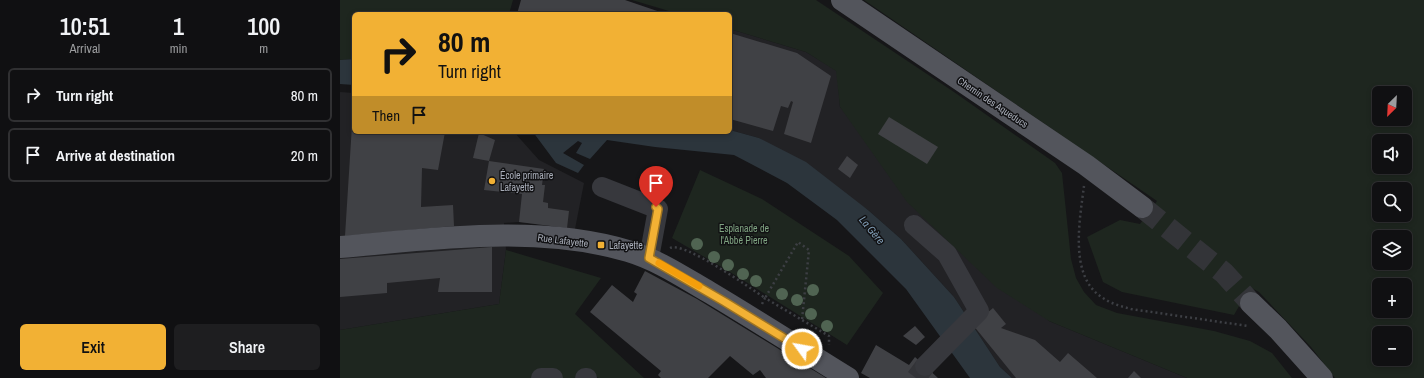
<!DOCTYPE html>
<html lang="en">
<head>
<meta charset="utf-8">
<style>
	body { margin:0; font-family:"Archivo Narrow",sans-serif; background:#1e1e20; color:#f1f3f6; height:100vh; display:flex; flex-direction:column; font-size:15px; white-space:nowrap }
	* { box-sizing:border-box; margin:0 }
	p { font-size:13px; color:#9c9d9f }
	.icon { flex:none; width:22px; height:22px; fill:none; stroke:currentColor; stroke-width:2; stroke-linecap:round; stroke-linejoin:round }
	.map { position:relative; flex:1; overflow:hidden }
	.details { display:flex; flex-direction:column; background:#101012; width:340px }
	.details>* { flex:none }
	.top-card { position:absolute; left:12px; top:12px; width:380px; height:122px; border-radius:6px; box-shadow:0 2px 6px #0003,0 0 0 1px #303032; background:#f2b134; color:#111; overflow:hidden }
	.needle { width:26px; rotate:204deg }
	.buttons { position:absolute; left:1032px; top:86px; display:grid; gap:8px }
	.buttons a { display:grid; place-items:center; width:40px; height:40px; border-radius:6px; background:#101012; box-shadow:0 2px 6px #0003,0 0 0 1px #303032; font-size:20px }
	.pin { position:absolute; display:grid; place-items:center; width:34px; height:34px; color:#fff; margin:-41px -17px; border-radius:50% 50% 50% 0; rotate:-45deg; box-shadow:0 0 4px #0007 }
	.pin .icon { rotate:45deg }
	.me { position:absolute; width:44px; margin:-22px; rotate:302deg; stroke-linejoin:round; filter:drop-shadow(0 0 3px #0008) }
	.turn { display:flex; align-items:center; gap:14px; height:84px; padding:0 20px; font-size:18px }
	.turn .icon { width:52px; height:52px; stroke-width:2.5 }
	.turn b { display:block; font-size:28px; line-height:34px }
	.then { display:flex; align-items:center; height:38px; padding:0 20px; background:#0003; gap:8px; font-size:15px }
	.eta { display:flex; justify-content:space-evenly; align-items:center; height:68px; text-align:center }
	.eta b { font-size:24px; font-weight:600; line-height:28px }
	.cta { display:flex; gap:8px; margin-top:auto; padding:8px 20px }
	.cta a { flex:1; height:46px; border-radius:6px; background:#f2b134; color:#111; font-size:16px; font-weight:600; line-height:46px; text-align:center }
	.cta a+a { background:#1e1e20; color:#f1f3f6 }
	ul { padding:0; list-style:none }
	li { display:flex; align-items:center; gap:12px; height:54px; margin:0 8px 6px; padding:0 12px; border:2px solid #303032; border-radius:6px }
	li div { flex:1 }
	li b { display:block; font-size:15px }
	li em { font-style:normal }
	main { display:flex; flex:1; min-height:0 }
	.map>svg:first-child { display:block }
	.built { fill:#222225 }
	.green { fill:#1e261f; fill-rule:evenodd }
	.water { fill:#2c353c }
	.building { fill:#404145 }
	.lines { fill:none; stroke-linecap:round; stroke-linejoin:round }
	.minor-tunnel { stroke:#333438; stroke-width:20; stroke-dasharray:20 10; stroke-linecap:butt }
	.major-tunnel { stroke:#333438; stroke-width:22; stroke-dasharray:22 11; stroke-linecap:butt }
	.path { stroke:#3d3f44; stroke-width:2.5; stroke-dasharray:2 3; stroke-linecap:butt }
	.minor { stroke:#37383d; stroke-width:20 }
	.major { stroke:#53555c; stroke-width:22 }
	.tree { fill:#506452 }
	.route-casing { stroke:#9d7322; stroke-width:10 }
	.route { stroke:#f2b134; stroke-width:7 }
	.slow { stroke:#f59e0b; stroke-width:7 }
	.poi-dot { fill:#f2b134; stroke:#111113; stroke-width:1.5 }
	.labels { text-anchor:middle; stroke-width:3; stroke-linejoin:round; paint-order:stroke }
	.street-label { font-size:10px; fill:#a8adb8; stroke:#111113 }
	.poi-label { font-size:10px; fill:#a8adb8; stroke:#111113; text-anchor:start }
	.park-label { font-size:10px; fill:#7fa381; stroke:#111113 }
	.water-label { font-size:11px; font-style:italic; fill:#7f9bb3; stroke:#111113 }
</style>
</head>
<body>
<main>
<section class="details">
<div class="eta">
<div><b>10:51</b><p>Arrival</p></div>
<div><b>1</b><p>min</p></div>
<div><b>100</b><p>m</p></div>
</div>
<ul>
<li><svg class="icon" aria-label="right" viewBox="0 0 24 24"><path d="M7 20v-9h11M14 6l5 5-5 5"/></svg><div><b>Turn right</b></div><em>80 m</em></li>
<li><svg class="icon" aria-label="arrive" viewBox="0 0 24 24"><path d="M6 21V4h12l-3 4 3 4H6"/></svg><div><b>Arrive at destination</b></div><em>20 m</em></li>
</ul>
<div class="cta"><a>Exit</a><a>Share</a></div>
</section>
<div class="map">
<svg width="1084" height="378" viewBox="0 0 1084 378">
	<rect width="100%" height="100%" fill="#161618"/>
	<!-- built -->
	<g class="built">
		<polygon points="390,29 466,52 497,71 500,107 709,321 847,378 672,378 660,367 614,297 561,239 528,210 419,138 390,130"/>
		<polygon points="0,92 14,93 14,132 174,132 199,160 244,183 235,229 179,222 164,223 166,250 159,304 0,330"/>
	</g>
	<!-- green -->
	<g class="green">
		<polygon points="0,0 173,0 169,14 14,14 14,59 0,60"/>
		<polygon points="292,0 476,0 614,92 715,163 722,173 731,259 736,278 744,292 756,305 777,313 874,331 910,341 932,353 952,378 847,378 709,321 657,288 567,202 500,107 496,71 466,52 390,29 390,14 339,14"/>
		<path d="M524 0H1084V378H995L971 347 919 292 910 287 894 315 782 292 763 282 747 237 780 220 800 224 817 201ZM1039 93H1065V119H1039ZM1039 141H1065V167H1039ZM1039 189H1065V215H1039ZM1039 237H1065V263H1039ZM1039 285H1065V311H1039ZM1039 333H1065V359H1039Z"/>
		<polygon points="360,170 422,199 509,256 543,293 507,345 385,269 332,238"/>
		<polygon points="166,250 261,278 235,314 304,378 259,378 242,372 235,378 0,378 0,330 159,304"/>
	</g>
	<!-- water -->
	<g class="water">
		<polygon points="14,59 14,85 0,84 0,60"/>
		<polygon points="390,130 419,138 466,162 528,210 561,239 614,297 660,367 672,378 630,378 566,289 497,220 447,183 394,155 315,147 267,140 250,159 236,153 242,143 238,141 223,153 244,165 238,173 216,163 193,132 390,132"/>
	</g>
	<!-- building -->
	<g class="building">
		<polygon points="181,0 285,0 326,14 177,14"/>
		<polygon points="390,33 457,53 491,76 471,143 444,134 453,102 451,101 448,108 441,106 433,131 390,119"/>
		<polygon points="549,117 598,147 587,164 538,134"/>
		<polygon points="12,125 14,125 14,132 105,132 98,170 82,168 81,207 113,205 114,226 5,236"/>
		<polygon points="139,133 155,140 149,161 204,169 202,185 205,185 203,202 208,203 208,208 229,211 227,228 179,222 182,194 144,190 149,161 133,158"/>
		<polygon points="507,156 518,165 510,178 498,169"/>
		<polygon points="152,247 152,292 98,292 100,278 47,283 47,293 0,297 0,259"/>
		<polygon points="305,271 357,299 486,378 426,378 420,370 413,375 390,356 368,378 321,378 318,375 321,371 250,312 272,285 293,302 297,294 294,292"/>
		<polygon points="653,308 666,324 661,328 695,340 720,362 728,353 757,378 676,378 633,325"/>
		<polygon points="575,326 585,337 576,345 563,336"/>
		<polygon points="536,345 569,365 575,357 598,378 530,378 521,373"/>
		<polygon points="794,371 801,378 788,378"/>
	</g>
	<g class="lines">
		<!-- minor-tunnel -->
		<polyline class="minor-tunnel" points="576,378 585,366"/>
		<!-- major-tunnel -->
		<polyline class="major-tunnel" points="802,207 884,273 911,303"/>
		<!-- path -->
		<g class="path">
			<path d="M744 186C740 218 729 274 760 296 769 303 780 306 791 309L908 326"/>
			<path d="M330 248C344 241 410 288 425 298L458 242 469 250 462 320"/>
			<polyline points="422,304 425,298 489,336 489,345"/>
		</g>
		<!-- minor -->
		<g class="minor">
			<polyline points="262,187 318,209 309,258"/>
			<polyline points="574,225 607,254 639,311 585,366"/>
			<polyline points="201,378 213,378"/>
			<polyline points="245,378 247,378"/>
		</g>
		<!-- major -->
		<g class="major">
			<polyline points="502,0 746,165 802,207"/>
			<path d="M0 247C93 239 197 224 288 251 318 260 343 277 369 292 416 320 461 349 508 378"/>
			<polyline points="911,303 938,329 982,378"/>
		</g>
	</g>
	<!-- trees -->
	<g class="tree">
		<circle cx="357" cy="244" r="6"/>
		<circle cx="374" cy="257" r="6"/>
		<circle cx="388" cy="265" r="6"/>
		<circle cx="403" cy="274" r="6"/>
		<circle cx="416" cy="281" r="6"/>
		<circle cx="473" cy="290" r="6"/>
		<circle cx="442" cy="294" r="6"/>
		<circle cx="457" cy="300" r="6"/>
		<circle cx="471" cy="314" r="6"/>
		<circle cx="487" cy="326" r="6"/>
	</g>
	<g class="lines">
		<!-- route casing -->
		<g class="route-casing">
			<polyline id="route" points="316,207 318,209 309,258 385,302 462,349"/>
		</g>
		<!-- route -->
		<use href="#route" class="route"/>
		<!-- slow -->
		<polyline class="slow" points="319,263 359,286"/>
	</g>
	<!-- markers -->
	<g class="poi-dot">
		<circle cx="152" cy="181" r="4"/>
		<rect x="257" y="241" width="8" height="8" rx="2"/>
	</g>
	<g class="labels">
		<!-- street labels -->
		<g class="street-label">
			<text transform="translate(653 102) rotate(34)" y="4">Chemin des Aqueducs</text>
			<text transform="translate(223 240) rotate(7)" y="4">Rue Lafayette</text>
		</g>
		<!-- poi labels -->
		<g class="poi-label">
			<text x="160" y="179">École primaire<tspan x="160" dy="12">Lafayette</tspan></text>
			<text x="269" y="249">Lafayette</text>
		</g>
		<!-- park labels -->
		<g class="park-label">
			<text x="404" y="232">Esplanade de<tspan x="404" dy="12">l'Abbé Pierre</tspan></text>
		</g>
		<!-- water labels -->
		<g class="water-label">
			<text transform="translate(532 230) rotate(50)" y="4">La Gère</text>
		</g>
	</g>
</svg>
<div class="buttons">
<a><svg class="needle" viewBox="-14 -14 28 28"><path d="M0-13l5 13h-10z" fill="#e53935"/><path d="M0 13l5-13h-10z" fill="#9c9d9f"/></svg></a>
<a><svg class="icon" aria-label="sound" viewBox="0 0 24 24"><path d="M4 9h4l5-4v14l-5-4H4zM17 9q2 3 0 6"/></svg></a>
<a><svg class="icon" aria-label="search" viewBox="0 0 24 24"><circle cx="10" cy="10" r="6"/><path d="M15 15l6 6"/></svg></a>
<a><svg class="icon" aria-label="layers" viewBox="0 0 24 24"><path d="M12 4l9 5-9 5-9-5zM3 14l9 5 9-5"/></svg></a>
<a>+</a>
<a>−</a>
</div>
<div class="pin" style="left:316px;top:207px;background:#d93025"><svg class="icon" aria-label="arrive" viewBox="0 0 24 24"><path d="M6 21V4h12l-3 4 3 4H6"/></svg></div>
<svg class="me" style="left:462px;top:349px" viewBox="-20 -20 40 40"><circle r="17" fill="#f2b134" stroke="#fff" stroke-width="3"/><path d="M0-11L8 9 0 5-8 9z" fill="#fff"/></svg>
<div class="top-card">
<div class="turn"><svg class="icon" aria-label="right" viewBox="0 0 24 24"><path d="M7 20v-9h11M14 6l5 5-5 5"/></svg><div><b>80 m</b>Turn right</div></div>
<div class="then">Then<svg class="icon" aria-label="arrive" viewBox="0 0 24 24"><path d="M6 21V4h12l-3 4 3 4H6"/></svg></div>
</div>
</div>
</main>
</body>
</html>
